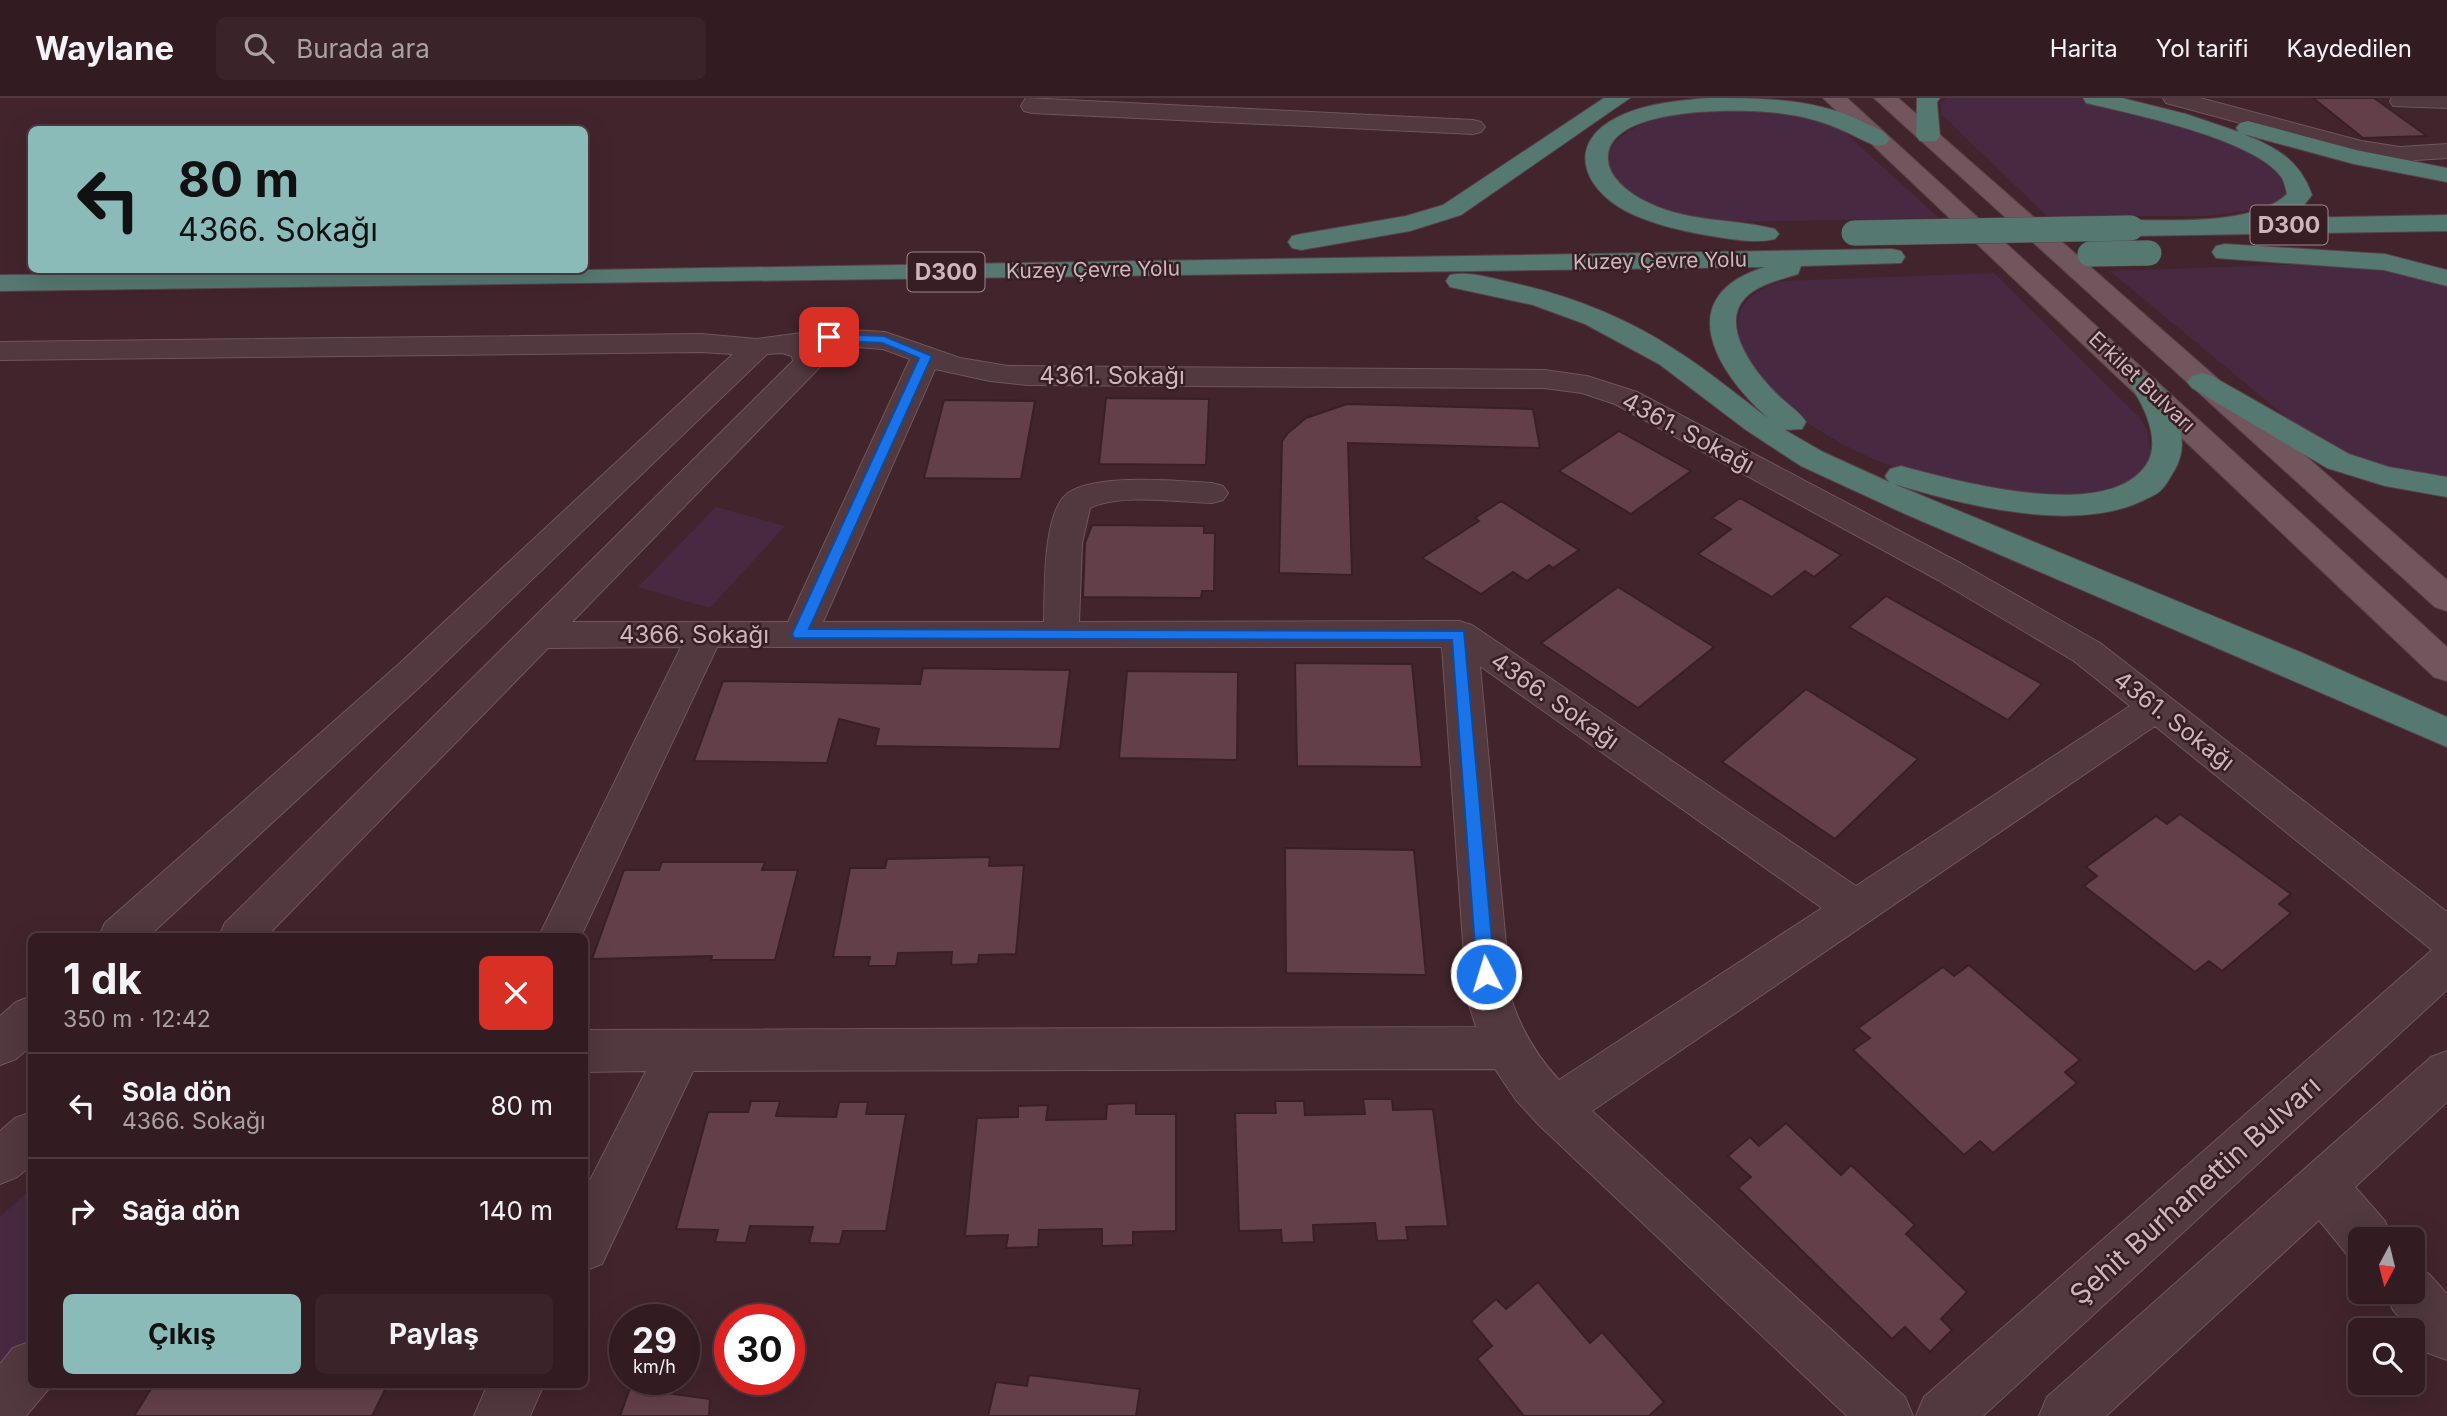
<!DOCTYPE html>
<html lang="tr">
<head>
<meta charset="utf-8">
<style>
	body { margin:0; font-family:Inter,sans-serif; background:#3a242a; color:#f1f3f6; height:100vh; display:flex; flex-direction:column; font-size:26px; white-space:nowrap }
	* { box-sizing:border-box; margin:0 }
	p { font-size:23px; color:#a8a1a5 }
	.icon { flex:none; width:38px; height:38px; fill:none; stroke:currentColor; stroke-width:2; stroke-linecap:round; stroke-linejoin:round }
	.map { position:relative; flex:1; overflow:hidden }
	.side { position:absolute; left:28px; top:835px; width:560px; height:455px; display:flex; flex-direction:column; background:#321b21; border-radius:10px; box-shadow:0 7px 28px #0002,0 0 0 2px #4d393f }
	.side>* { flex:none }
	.guide { position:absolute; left:28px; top:28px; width:560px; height:147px; border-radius:10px; box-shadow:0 7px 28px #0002,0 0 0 2px #4d393f; background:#8bbbb9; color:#111; overflow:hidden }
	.needle { width:46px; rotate:187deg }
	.buttons { position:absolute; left:2348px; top:1129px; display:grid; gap:14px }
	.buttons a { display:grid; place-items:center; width:77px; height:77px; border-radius:10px; background:#321b21; box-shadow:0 7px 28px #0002,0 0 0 2px #4d393f; font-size:35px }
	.speed { position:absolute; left:609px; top:1206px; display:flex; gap:14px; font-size:35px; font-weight:700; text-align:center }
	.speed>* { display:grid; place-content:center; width:91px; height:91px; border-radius:50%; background:#321b21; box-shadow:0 7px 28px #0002,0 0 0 2px #4d393f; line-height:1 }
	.speed small { font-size:18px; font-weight:400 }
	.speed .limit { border:10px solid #d22; background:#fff; color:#111 }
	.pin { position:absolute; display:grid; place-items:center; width:60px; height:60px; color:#fff; margin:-30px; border-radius:14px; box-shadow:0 4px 10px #0006 }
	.me { position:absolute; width:77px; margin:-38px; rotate:355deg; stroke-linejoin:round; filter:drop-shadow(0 0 5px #0008) }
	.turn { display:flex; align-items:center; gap:24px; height:147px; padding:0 35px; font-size:32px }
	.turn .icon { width:91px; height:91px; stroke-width:2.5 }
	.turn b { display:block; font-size:49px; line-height:60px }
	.round { display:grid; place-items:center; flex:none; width:74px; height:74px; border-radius:10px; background:#3a242a }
	.headline { display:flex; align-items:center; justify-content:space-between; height:119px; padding:0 35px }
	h1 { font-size:42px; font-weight:700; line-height:52px }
	.primary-button { display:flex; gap:14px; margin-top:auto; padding:14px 35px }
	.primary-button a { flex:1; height:80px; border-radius:10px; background:#8bbbb9; color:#111; font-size:28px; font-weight:700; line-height:80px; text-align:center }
	.primary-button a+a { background:#3a242a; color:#f1f3f6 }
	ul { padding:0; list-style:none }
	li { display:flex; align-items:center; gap:21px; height:105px; padding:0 35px; border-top:2px solid #4d393f }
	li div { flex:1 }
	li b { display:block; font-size:26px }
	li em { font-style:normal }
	header { display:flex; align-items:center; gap:42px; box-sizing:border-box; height:98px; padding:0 35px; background:#321b21; border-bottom:2px solid #4d393f }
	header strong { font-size:33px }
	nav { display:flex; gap:38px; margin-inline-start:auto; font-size:24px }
	.search { width:490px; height:63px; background:#3a242a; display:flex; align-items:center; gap:18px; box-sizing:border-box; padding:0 24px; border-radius:10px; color:#a8a1a5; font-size:26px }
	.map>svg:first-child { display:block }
	.green { fill:#472a41 }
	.building { fill:#634049; stroke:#391f26; stroke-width:2 }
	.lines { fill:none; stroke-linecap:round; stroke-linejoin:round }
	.minor-casing { stroke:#6f565d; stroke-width:2 }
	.major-casing { stroke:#5b4248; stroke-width:2 }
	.highway-casing { stroke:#594047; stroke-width:2 }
	.minor { fill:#52383f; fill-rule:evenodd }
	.major { fill:#72565e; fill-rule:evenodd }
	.highway { fill:#557870; fill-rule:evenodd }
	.highway-bridge-casing { stroke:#594047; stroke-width:26; stroke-linecap:butt }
	.highway-bridge { stroke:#557870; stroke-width:25 }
	.route { fill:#1a73e8; stroke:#114b97; stroke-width:2 }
	.labels { text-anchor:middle; stroke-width:5; stroke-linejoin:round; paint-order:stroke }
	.far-street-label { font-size:21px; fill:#ccb5bb; stroke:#371d24 }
	.shield { fill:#371d24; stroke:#9f878e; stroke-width:2 }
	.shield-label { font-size:23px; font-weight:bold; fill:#ccb5bb }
	.street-label { font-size:24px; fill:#ccb5bb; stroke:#371d24 }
	.near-street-label { font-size:28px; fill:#ccb5bb; stroke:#371d24 }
</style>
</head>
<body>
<header>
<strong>Waylane</strong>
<div class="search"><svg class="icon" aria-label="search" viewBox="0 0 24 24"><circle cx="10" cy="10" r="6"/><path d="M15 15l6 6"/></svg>Burada ara</div>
<nav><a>Harita</a><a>Yol tarifi</a><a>Kaydedilen</a></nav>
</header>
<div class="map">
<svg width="2447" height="1318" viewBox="0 0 2447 1318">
	<rect width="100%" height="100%" fill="#42242c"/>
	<!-- green -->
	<g class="green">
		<polygon points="1946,0 2078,0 2101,5 2220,40 2258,58 2284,79 2289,96 2271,110 2205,118 2047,118 1941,16 1941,5"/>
		<path d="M1697 10 1791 13 1841 31 1939 120 1732 124C1708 122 1685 120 1663 112 1619 95 1578 57 1640 27 1658 18 1678 15 1697 10Z"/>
		<polygon points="2334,165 2372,168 2447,186 2447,379 2403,373 2354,358 2297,328 2110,173"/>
		<path d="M1994 175 2139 319 2147 332 2151 359C2147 365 2143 377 2137 381 2131 385 2119 387 2112 390 2069 404 2025 397 1981 388 1960 384 1939 381 1919 376 1876 366 1831 342 1795 316 1749 281 1699 205 1784 183Z"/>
		<polygon points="716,409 785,428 710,510 638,489"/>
		<polygon points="31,1091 31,1246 0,1283 0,1119"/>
	</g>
	<!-- building -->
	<g class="building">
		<polygon points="2313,0 2374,0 2427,38 2363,40"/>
		<polygon points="1106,300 1209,301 1206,367 1099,366"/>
		<polygon points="944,302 1035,303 1021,381 924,380"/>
		<polygon points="1347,306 1533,311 1540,350 1348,345 1352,477 1279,475 1282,343 1288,335 1306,320"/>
		<polygon points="1619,333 1691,373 1631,416 1559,373"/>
		<polygon points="1740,400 1841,457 1814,479 1805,473 1772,499 1698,456 1731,431 1712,420"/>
		<polygon points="1501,403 1579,452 1553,470 1549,467 1527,483 1513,474 1481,496 1422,460 1479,423 1475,420"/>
		<polygon points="1092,427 1204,428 1204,435 1215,435 1214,493 1202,493 1201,500 1083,499 1085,445"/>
		<polygon points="1618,489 1714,549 1638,610 1541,545"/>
		<polygon points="1886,498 2042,586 2008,622 1849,529"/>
		<polygon points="1295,565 1412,566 1422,669 1297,668"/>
		<polygon points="923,570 1070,572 1060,651 875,648 879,631 839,621 827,665 694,663 723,583 920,586"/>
		<polygon points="1127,573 1238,574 1237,662 1119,660"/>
		<polygon points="1806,591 1918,661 1835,741 1722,664"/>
		<polygon points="2180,716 2291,796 2279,806 2291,815 2222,873 2209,863 2195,874 2084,788 2097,778 2086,769 2156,718 2167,726"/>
		<polygon points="1285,750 1414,752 1426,877 1286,875"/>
		<polygon points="990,759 989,768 1024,767 1016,856 979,857 978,866 951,867 952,854 898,855 896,868 868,868 870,859 833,859 850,770 885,770 887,761"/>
		<polygon points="662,764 765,764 762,772 798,772 775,862 711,862 712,858 592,861 624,772 659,772"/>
		<polygon points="1969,867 2080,962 2065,974 2077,985 1993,1055 1980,1043 1964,1057 1853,952 1870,940 1858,930 1943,869 1954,878"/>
		<polygon points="1363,1001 1392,1001 1393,1012 1433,1011 1448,1128 1406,1129 1408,1142 1377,1143 1375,1125 1313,1127 1314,1144 1282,1145 1281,1132 1239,1133 1235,1015 1276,1015 1275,1003 1304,1003 1305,1017 1365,1016"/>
		<polygon points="751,1003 780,1003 776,1018 836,1019 839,1004 868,1004 866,1016 906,1016 886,1133 843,1133 840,1146 809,1145 813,1129 750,1128 746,1145 715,1144 718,1132 676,1131 708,1014 748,1014"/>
		<polygon points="1136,1005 1136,1016 1176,1016 1176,1133 1133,1134 1133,1147 1102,1148 1102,1131 1039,1132 1038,1149 1006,1150 1008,1137 965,1138 977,1020 1018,1019 1018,1008 1048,1007 1046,1022 1106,1021 1107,1006"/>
		<polygon points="1786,1025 1841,1077 1851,1067 1915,1127 1906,1136 1967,1194 1941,1221 1952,1232 1930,1254 1905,1229 1892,1241 1738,1090 1751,1079 1728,1058 1750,1039 1759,1048"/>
		<polygon points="1538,1184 1590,1245 1602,1234 1664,1304 1649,1318 1524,1318 1477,1261 1492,1248 1471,1223 1496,1201 1506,1211"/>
		<polygon points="1029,1277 1140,1291 1136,1318 988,1318 996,1284 1027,1288"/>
		<polygon points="154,1286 388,1286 372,1318 134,1318"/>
		<polygon points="630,1290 710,1301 709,1318 620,1318"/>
	</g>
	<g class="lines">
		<!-- minor casing -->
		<g class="minor-casing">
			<g id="minor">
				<polygon points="1026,0 1473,22 1481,24 1485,29 1481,34 1473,36 1032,15 1024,13 1021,8"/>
				<polygon points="2163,0 2200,0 2361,43 2400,49 2447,46 2447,60 2400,63 2360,57 2166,5"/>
				<polygon points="2392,0 2447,0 2447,10 2393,8 2390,3"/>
				<path d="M832 231 885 234 960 260 1008 268 1544 272 1587 278 1637 294 1962 466 2100 545 2447 814V892L1983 1318H1916L1924 1299 2432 852 2155 628 1592 1013 1905 1299 1913 1318H1847L1539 1027 1516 1002 1495 971 693 973 602 1166 584 1173V1094L646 973 584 974V932L1476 929 1467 900 1442 549H717L581 838H539L681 549 548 550 267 838H219L225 825 793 263 792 258 782 255 767 256 425 584 149 838H99L105 825 399 566 733 256 701 254 0 262V244L701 236 757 241ZM845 248 883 251 910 261 788 524H572L818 271 823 265 817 250ZM935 271 990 283 1027 287 1544 290 1582 295 1615 306 1938 482 2074 563 2130 608 1856 788 1472 527 1459 523 1079 524 1082 445 1090 410C1120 395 1178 404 1212 405L1223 402 1228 395 1223 388 1212 385C1178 383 1096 375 1068 395 1042 414 1045 493 1044 524H823ZM1480 568 1822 810 1559 982C1536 957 1521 932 1511 900Z"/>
				<polygon points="32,898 32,947 16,961 0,967 0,918 16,904"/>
				<polygon points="2447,953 2447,1004 2355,1089 2385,1123 2392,1141 2361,1141 2361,1163 2349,1159 2319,1122 2106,1318 2039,1318 2047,1299 2431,959"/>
				<polygon points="32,1014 32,1067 17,1079 0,1086 0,1033 15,1020"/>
				<polygon points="2413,1169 2429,1176 2447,1196 2447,1262 2428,1255 2413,1236 2413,1232 2410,1232 2393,1212 2385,1194 2413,1194"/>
				<polygon points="32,1243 32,1286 51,1288 26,1318 0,1318 0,1266 13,1250"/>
				<polygon points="488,1286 544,1286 530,1318 474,1318"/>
			</g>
		</g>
		<!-- major casing -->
		<g class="major-casing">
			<g id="major">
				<polygon points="1823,0 1847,0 2447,549 2447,583 2434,579"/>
				<polygon points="1874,0 1898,0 2447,482 2447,513 2435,509"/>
			</g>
		</g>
		<!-- highway casing -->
		<g class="highway-casing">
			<g id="highway">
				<polygon points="1604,0 1630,0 1461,117 1410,133 1301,152 1292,150 1288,144 1292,138 1301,136 1406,118 1443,107"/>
				<path d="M1707 0C1762 0 1818 0 1867 26 1876 30 1885 33 1890 41L1886 46 1878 48C1866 45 1856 38 1844 33 1820 22 1794 16 1767 14 1735 11 1604 9 1608 62 1609 79 1627 93 1641 101 1687 126 1728 119 1775 131L1779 136 1775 141C1755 146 1731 141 1711 138 1682 133 1650 126 1624 112 1581 88 1567 44 1618 19 1646 5 1677 3 1707 0Z"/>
				<polygon points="1917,0 1940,0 1937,4 1940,38 1936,43 1920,43 1916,38"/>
				<path d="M2083 0H2122L2186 16 2239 34 2236 30 2240 25 2248 23 2356 52 2447 70V84L2354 66 2243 36C2276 49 2300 62 2312 97L2301 111 2284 120 2447 117V133L2131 138 2122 135 2118 130 2122 125 2131 122C2173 122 2255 127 2287 96 2286 91 2284 84 2282 80 2256 41 2132 16 2086 5Z"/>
				<polygon points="2225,146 2385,156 2447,172 2447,188 2384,172 2216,160 2212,154 2216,148"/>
				<path d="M1892 151 1901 153 1905 159 1901 165 1801 168 1798 176C1780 182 1759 186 1745 200 1718 229 1758 278 1779 298 1788 307 1799 313 1806 324L1802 331 1785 332 1823 354 1889 384 1885 378 1890 371 1901 368C1957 383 2107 425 2146 367 2162 343 2144 308 2130 287L2135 281 2145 278 2155 281C2174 308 2193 342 2174 373 2170 379 2167 386 2162 391 2158 396 2150 399 2144 402 2076 436 1963 407 1894 386L2300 554 2447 619V649L1903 415 1801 368 1746 332 1659 266 1585 226 1533 207 1450 189 1446 183 1450 177C1469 173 1490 180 1509 184 1569 197 1626 219 1677 253 1709 273 1738 298 1768 320 1715 273 1671 198 1765 169L0 193V177L584 172Z"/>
				<polygon points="2202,275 2212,278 2349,356 2389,369 2447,379 2447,399 2385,388 2327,370 2192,290 2187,284 2192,278"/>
			</g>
		</g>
		<!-- minor -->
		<use href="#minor" class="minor"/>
		<!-- major -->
		<use href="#major" class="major"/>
		<!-- highway -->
		<use href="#highway" class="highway"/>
		<!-- highway-bridge casing -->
		<g class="highway-bridge-casing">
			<g id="highway-bridge">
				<polyline points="1854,135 2131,130"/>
				<polyline points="2090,156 2149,155"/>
			</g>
		</g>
		<!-- highway-bridge -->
		<use href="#highway-bridge" class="highway-bridge"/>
	</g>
	<!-- route -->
	<polygon class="route" points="829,236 884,238 932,258 809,531 1464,533 1495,876 1493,882 1486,884 1480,882 1477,876 1452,542 794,540 792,536 919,260 882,245 825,242 823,239"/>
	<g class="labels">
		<!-- far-street labels -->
		<g class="far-street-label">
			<text transform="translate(1660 163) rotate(-1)" y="7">Kuzey Çevre Yolu</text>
			<text transform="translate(1093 172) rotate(-1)" y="7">Kuzey Çevre Yolu</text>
			<text transform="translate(2142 284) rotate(43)" y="7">Erkilet Bulvarı</text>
		</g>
		<!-- shield labels -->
		<g class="shield">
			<rect x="2250.5" y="107.5" width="77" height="39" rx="5"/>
			<rect x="907.5" y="154.5" width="77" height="39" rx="5"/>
		</g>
		<g class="shield-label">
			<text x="2289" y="135">D300</text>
			<text x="946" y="182">D300</text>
		</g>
		<!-- street labels -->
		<g class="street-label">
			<text x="1112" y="286">4361. Sokağı</text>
			<text transform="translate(1688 335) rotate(28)" y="8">4361. Sokağı</text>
			<text x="694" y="545">4366. Sokağı</text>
			<text transform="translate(1555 603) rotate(35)" y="8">4366. Sokağı</text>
			<text transform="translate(2174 623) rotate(38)" y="8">4361. Sokağı</text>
		</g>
		<!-- near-street labels -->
		<g class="near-street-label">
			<text transform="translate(2195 1092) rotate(-42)" y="10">Şehit Burhanettin Bulvarı</text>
		</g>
	</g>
</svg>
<div class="buttons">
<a><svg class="needle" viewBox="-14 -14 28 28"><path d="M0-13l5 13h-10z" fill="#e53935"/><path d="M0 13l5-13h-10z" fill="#a8a1a5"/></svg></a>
<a><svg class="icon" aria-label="search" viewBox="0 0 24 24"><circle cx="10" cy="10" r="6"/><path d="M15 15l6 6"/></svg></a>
</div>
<div class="speed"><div>29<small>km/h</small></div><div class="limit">30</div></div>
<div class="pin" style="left:829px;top:239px;background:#d93025"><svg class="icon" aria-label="arrive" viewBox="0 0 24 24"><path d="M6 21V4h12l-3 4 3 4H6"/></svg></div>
<svg class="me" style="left:1486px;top:876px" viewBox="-20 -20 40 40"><circle r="17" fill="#1a73e8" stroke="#fff" stroke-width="3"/><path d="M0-11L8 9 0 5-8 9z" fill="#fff"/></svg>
<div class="guide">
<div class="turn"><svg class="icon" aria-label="left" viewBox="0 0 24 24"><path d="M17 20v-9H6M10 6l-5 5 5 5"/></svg><div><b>80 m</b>4366. Sokağı</div></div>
</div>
<section class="side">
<div class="headline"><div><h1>1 dk</h1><p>350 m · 12:42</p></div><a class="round" style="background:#d93025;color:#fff"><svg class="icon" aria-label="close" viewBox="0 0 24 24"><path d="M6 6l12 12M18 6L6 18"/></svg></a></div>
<ul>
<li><svg class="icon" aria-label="left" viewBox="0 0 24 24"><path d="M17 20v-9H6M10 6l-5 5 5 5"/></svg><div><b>Sola dön</b><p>4366. Sokağı</p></div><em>80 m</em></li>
<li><svg class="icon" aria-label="right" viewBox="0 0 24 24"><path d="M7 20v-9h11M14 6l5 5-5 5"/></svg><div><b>Sağa dön</b></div><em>140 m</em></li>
</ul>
<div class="primary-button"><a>Çıkış</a><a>Paylaş</a></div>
</section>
</div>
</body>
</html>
